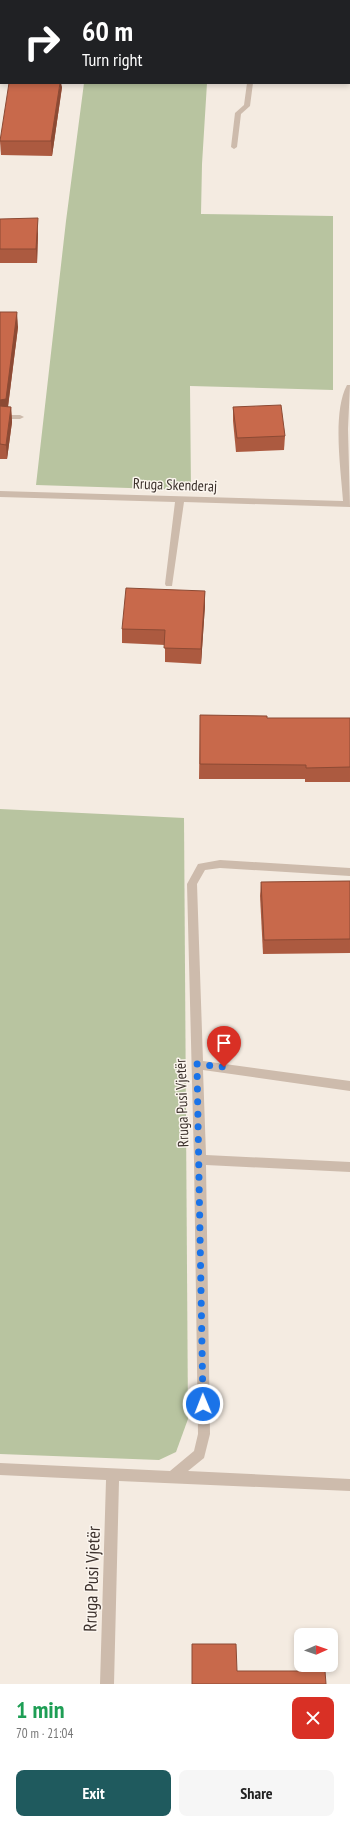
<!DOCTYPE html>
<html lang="en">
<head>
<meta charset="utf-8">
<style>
	body { margin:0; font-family:"PT Sans Narrow",sans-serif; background:#f6f6f6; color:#222; height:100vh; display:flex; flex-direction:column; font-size:15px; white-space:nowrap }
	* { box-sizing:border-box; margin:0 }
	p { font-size:13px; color:#767676 }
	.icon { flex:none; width:22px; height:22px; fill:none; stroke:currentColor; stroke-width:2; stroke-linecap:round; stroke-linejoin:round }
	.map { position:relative; height:1684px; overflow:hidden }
	.panel { display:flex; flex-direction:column; background:#fff; flex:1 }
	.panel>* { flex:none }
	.guide { position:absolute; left:0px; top:0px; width:350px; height:84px; box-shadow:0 2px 6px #0003; background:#202124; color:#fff; overflow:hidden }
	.needle { width:26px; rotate:88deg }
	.controls { position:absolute; left:294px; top:1628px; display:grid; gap:8px }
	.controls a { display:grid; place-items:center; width:44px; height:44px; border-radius:8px; background:#fff; box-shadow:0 2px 6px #0003; font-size:20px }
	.pin { position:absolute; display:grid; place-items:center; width:34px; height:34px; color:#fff; margin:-41px -17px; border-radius:50% 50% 50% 0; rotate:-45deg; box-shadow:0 0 4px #0007 }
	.pin .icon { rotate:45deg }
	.me { position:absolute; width:44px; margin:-22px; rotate:359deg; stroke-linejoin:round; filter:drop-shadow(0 0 3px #0008) }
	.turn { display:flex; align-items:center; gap:14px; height:84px; padding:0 16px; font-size:18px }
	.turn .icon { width:52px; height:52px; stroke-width:2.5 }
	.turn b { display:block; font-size:28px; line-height:34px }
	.round { display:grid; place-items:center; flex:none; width:42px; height:42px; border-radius:8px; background:#f6f6f6 }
	.overview { display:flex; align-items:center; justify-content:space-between; height:68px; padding:0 16px }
	h1 { font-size:24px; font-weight:600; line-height:30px; color:#1e9e55 }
	.button { display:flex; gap:8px; margin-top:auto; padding:8px 16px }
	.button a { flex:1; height:46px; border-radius:8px; background:#1f5a5e; color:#fff; font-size:16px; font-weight:600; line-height:46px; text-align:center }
	.button a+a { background:#f6f6f6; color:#222 }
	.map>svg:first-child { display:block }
	.green { fill:#b8c4a0 }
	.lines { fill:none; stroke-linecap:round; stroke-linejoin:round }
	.minor { fill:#cdbbac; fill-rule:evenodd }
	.wall { fill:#ac5a40 }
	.shaded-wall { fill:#8c4a34 }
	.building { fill:#c8694b; stroke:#8c4a34 }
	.route { stroke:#1a73e8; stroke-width:7; stroke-dasharray:0 12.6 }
	.labels { text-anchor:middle; stroke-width:3; stroke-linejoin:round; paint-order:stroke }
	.street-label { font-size:15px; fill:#3b302b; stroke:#fbf5ee }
	.near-street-label { font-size:18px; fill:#3b302b; stroke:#fbf5ee }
</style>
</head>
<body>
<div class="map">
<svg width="350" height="1684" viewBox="0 0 350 1684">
	<rect width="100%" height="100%" fill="#f4ebe1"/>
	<!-- green -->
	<g class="green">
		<polygon points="84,83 207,83 202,164 201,214 333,216 333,390 190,386 191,490 36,485 66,221"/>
		<polygon points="0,809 184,818 188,1419 176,1452 159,1460 0,1454"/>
	</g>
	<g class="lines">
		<!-- minor -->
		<g class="minor">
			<rect x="68" y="0" width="6" height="1"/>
			<rect x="164" y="0" width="6" height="1"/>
			<rect x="236" y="0" width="6" height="1"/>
			<rect x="0" y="2" width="1" height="4"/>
			<rect x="349" y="9" width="1" height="4"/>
			<rect x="0" y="70" width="1" height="4"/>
			<polygon points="247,83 253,83 250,106 241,114 237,147 234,149 231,147 235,113 244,105"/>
			<path d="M347 385H350L348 429 350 507 184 502 172 586H166L165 584 175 502 0 497V491L343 501C341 470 332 413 347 385Z"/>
			<polygon points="0,415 20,415 24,417 20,419 0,419"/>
			<polygon points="220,860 350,868 350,876 220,868 205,870 197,884 203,1061 350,1081 350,1091 203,1070 206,1155 350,1162 350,1172 206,1165 210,1434 204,1458 188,1471 350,1479 350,1491 119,1481 114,1684 100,1684 106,1480 0,1475 0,1463 170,1471 194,1451 198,1434 194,1160 187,884 198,864"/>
		</g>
	</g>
	<!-- wall -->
	<g class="wall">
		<polygon points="62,87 52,156 1,155 0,141"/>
		<polygon points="0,219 38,233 37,263 0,263"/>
		<polygon points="0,312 18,327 8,407 11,407 12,422 7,459 0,459"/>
		<polygon points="233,407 285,436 284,450 236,452 233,421"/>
		<polygon points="205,591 205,605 201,664 165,662 165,645 122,643 122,629"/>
		<polygon points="200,715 267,718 350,718 350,782 305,782 305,779 199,779"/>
		<polygon points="350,881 350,953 263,954 260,896 261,882"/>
	</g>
	<!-- shaded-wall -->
	<g class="shaded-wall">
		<polygon points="60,83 61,83 62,87 52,156 51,141"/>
		<polygon points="38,218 38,233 37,263 36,249"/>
		<polygon points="17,312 18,327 7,414 0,415 0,400"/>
		<polygon points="11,407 12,422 7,459 6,445"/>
		<polygon points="205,591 205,605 201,664 201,649"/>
	</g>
	<!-- building -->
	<g class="building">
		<polygon points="9,83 60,83 51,141 0,141"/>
		<polygon points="38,218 36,249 0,249 0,219"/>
		<polygon points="0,312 17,312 6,399 0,400"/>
		<polygon points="281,405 285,436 237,438 233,407"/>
		<polygon points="0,406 11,407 6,445 0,444"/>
		<polygon points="126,588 205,591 201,649 164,648 165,630 122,629"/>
		<polygon points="200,715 267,716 267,718 350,718 350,767 306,768 306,765 200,764"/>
		<polygon points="350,881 350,939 264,940 261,882"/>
		<polygon points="192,1644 236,1644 237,1671 325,1671 326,1684 192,1684"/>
	</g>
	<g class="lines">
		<!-- route -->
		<polyline class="route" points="203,1404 197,1064 224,1067"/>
	</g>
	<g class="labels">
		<!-- street labels -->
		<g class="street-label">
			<text transform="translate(175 485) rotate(2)" y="5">Rruga Skenderaj</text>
			<text transform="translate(182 1103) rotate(-92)" y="5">Rruga Pusi Vjetër</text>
		</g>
		<!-- near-street labels -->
		<g class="near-street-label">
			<text transform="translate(92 1579) rotate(-88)" y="6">Rruga Pusi Vjetër</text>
		</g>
	</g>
</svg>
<div class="controls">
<a><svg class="needle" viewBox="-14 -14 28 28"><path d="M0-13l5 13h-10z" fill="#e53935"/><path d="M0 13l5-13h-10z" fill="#767676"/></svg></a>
</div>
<div class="pin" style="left:224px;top:1067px;background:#d93025"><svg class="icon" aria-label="arrive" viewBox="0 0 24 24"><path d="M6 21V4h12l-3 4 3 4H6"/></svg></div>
<svg class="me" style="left:203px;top:1404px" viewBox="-20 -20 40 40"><circle r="17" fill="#1a73e8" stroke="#fff" stroke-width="3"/><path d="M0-11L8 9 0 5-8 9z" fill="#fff"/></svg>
<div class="guide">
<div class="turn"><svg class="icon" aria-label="right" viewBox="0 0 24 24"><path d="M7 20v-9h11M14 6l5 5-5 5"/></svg><div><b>60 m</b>Turn right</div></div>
</div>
</div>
<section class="panel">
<div class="overview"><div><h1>1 min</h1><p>70 m · 21:04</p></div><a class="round" style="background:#d93025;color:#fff"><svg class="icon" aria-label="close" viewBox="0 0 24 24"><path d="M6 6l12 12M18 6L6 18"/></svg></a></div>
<div class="button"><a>Exit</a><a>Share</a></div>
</section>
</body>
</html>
